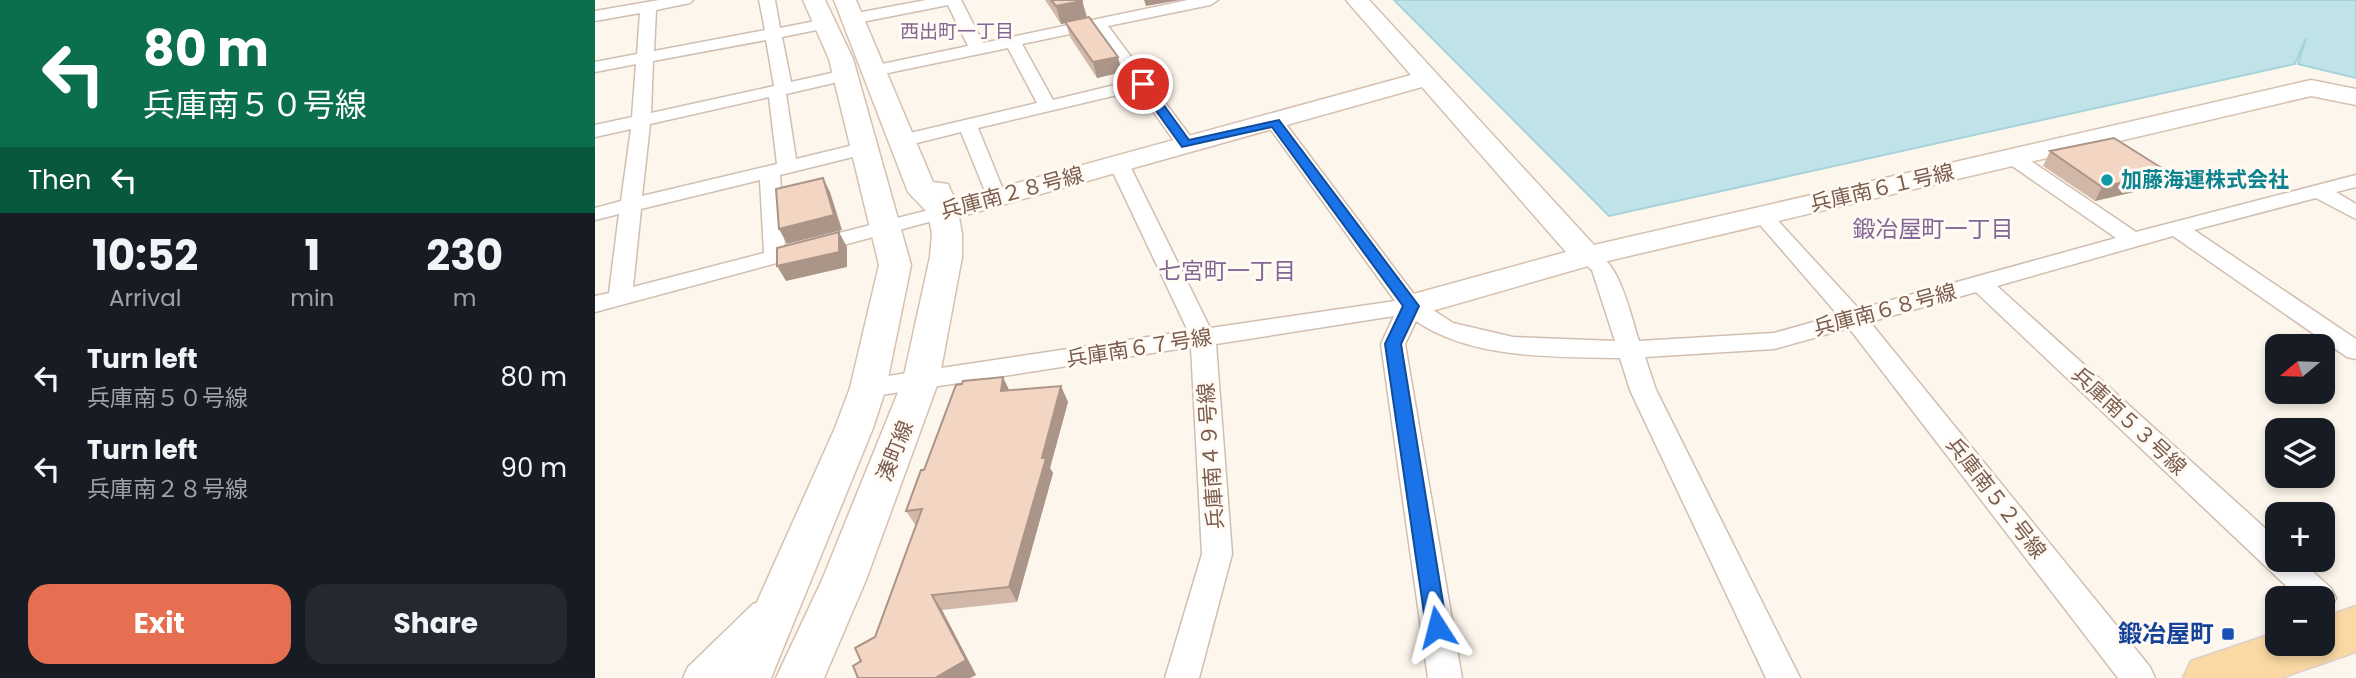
<!DOCTYPE html>
<html lang="en">
<head>
<meta charset="utf-8">
<style>
	body { margin:0; font-family:Poppins,"Noto Sans JP",sans-serif; background:#242831; color:#f1f3f6; height:100vh; display:flex; flex-direction:column; font-size:26px; white-space:nowrap }
	* { box-sizing:border-box; margin:0 }
	p { font-size:23px; color:#9ea1a6 }
	.icon { flex:none; width:38px; height:38px; fill:none; stroke:currentColor; stroke-width:2; stroke-linecap:round; stroke-linejoin:round }
	.map { position:relative; flex:1; overflow:hidden }
	.details { display:flex; flex-direction:column; background:#171b24; width:595px }
	.details>* { flex:none }
	.hud { background:#0b6e4f; color:#fff; overflow:hidden }
	.needle { width:46px; rotate:251deg }
	.tools { position:absolute; left:1670px; top:334px; display:grid; gap:14px }
	.tools a { display:grid; place-items:center; width:70px; height:70px; border-radius:14px; background:#171b24; box-shadow:0 4px 10px #0003; font-size:35px }
	.pin { position:absolute; display:grid; place-items:center; width:60px; height:60px; color:#fff; margin:-30px; border:4px solid #fff; border-radius:50%; box-shadow:0 2px 7px #0007 }
	.me { position:absolute; width:77px; margin:-38px; rotate:351deg; stroke-linejoin:round; filter:drop-shadow(0 0 5px #0008) }
	.turn { display:flex; align-items:center; gap:24px; height:147px; padding:0 28px; font-size:32px }
	.turn .icon { width:91px; height:91px; stroke-width:2.5 }
	.turn b { display:block; font-size:49px; line-height:60px }
	.then { display:flex; align-items:center; height:66px; padding:0 28px; background:#0003; gap:14px; font-size:26px }
	.eta { display:flex; justify-content:space-evenly; align-items:center; height:119px; text-align:center }
	.eta b { font-size:42px; font-weight:700; line-height:49px }
	.button { display:flex; gap:14px; margin-top:auto; padding:14px 28px }
	.button a { flex:1; height:80px; border-radius:21px; background:#e76f51; color:#fff; font-size:28px; font-weight:700; line-height:80px; text-align:center }
	.button a+a { background:#242831; color:#f1f3f6 }
	ul { padding:0; list-style:none }
	li { display:flex; align-items:center; gap:21px; height:91px; padding:0 28px }
	li div { flex:1 }
	li b { display:block; font-size:26px }
	li em { font-style:normal }
	main { display:flex; flex:1; min-height:0 }
	.map>svg:first-child { display:block }
	.water { fill:#bfe3e8; stroke:#a5d3da; stroke-width:2 }
	.lines { fill:none; stroke-linecap:round; stroke-linejoin:round }
	.street-casing { stroke:#d1beb0; stroke-width:3 }
	.secondary-casing { stroke:#d6c0b0; stroke-width:3 }
	.primary-casing { stroke:#dad1cd; stroke-width:3 }
	.street { fill:#fff; fill-rule:evenodd }
	.secondary { fill:#fff; fill-rule:evenodd }
	.primary { fill:#fbd9a5; fill-rule:evenodd }
	.wall { fill:#d1b7a8 }
	.shaded-wall { fill:#aa9588 }
	.building { fill:#f3d5c3; stroke:#aa9588; stroke-width:2 }
	.route { fill:#1a73e8; stroke:#114b97; stroke-width:2 }
	.culture-dot { fill:#0f9aa8; stroke:#fffaf3; stroke-width:2.5 }
	.transit-dot { fill:#1a4fb4; stroke:#fffaf3; stroke-width:2.5 }
	.labels { text-anchor:middle; stroke-width:6; stroke-linejoin:round; paint-order:stroke }
	.far-neighbourhood-label { font-size:19px; fill:#846695; stroke:#fffaf3 }
	.culture-label { font-size:21px; font-weight:bold; fill:#0d838f; stroke:#fffaf3; text-anchor:start }
	.street-label { font-size:21px; fill:#7a5c4d; stroke:#fffaf3 }
	.neighbourhood-label { font-size:23px; fill:#846695; stroke:#fffaf3 }
	.near-transit-label { font-size:24px; font-weight:bold; fill:#164399; stroke:#fffaf3; text-anchor:end }
</style>
</head>
<body>
<main>
<section class="details">
<div class="hud">
<div class="turn"><svg class="icon" aria-label="left" viewBox="0 0 24 24"><path d="M17 20v-9H6M10 6l-5 5 5 5"/></svg><div><b>80 m</b>兵庫南５０号線</div></div>
<div class="then">Then<svg class="icon" aria-label="left" viewBox="0 0 24 24"><path d="M17 20v-9H6M10 6l-5 5 5 5"/></svg></div>
</div>
<div class="eta">
<div><b>10:52</b><p>Arrival</p></div>
<div><b>1</b><p>min</p></div>
<div><b>230</b><p>m</p></div>
</div>
<ul>
<li><svg class="icon" aria-label="left" viewBox="0 0 24 24"><path d="M17 20v-9H6M10 6l-5 5 5 5"/></svg><div><b>Turn left</b><p>兵庫南５０号線</p></div><em>80 m</em></li>
<li><svg class="icon" aria-label="left" viewBox="0 0 24 24"><path d="M17 20v-9H6M10 6l-5 5 5 5"/></svg><div><b>Turn left</b><p>兵庫南２８号線</p></div><em>90 m</em></li>
</ul>
<div class="button"><a>Exit</a><a>Share</a></div>
</section>
<div class="map">
<svg width="1761" height="678" viewBox="0 0 1761 678">
	<rect width="100%" height="100%" fill="#fdf6ec"/>
	<!-- water -->
	<polygon class="water" points="799,0 1761,0 1761,78 1703,64 1711,38 1700,64 1014,216"/>
	<g class="lines">
		<!-- street casing -->
		<g class="street-casing">
			<g id="street">
				<path d="M64 0H98L95 3 61 10 59 51 170 30 164 0H180L185 28 230 19 238 24 236 27 187 37 196 82 250 70 259 75 256 79 191 94 201 159 271 142 281 148 278 152 185 175 190 247 349 206 356 208 359 212 356 216 0 312V296L14 293 24 214 0 220V208L26 201 36 129 0 137V125L37 117 41 64 0 72V62L42 54 45 13 0 21V11ZM171 40 179 86 56 113 58 61ZM174 97 182 164 47 196 55 124ZM165 180 169 253 38 287 46 209Z"/>
				<path d="M331 0H366L388 43 593 0H623L615 5 513 26 601 144 591 150 584 148 543 90 383 128 411 197 408 201H394L366 132 322 143 313 137 315 133 442 103 413 48 293 73 287 72 285 68 287 64 373 46 353 5 267 22 259 17 267 12ZM499 29 536 81 458 100 427 44Z"/>
				<path d="M680 117 687 119 824 301 858 323 918 337 1020 341 997 270 981 256 984 251C1022 242 1035 315 1044 341L1179 333 1243 315 1160 219 1156 215 1160 211H1174L1264 309 1521 238 1410 161 1407 157 1410 153H1424L1541 232 1761 175V187L1741 192 1761 204V219L1721 198 1599 230 1761 339V359L1752 357 1578 236 1402 286 1682 539V560H1705L1736 588 1741 598 1736 608 1727 611V598H1704L1381 292 1275 322 1555 667 1560 678H1523L1254 328 1179 349 1050 357 1061 390 1205 678H1171L1035 390 1025 358C960 357 876 359 821 321L810 344 867 678H833L786 344 799 316 621 344 637 554 604 678H570L607 554 596 347 273 397 264 394 260 388 264 382 273 379 593 331 514 164 524 158 534 164 615 328 800 301 671 123Z"/>
				<polygon points="169,600 180,604 185,614 180,624 128,678 88,678 93,667 158,604"/>
			</g>
		</g>
		<!-- secondary casing -->
		<g class="secondary-casing">
			<g id="secondary">
				<polygon points="208,0 230,0 258,59 316,265 291,388 278,428 176,678 128,678 240,428 255,388 284,265 234,59"/>
				<polygon points="239,0 261,0 338,182 353,184 360,200 816,75 751,0 774,0 999,245 1716,80 1761,89 1761,105 1716,96 1000,264 816,317 804,314 799,306 804,298 971,252 827,87 364,217 367,234 367,257 344,380 271,580 229,678 181,678 227,580 308,380 335,257 337,234 333,213 313,192"/>
			</g>
		</g>
		<!-- primary casing -->
		<g class="primary-casing">
			<polygon id="primary" points="1761,606 1761,652 1686,678 1588,678 1596,661 1682,632 1682,644 1727,644 1727,618"/>
		</g>
		<!-- street -->
		<use href="#street" class="street"/>
		<!-- secondary -->
		<use href="#secondary" class="secondary"/>
		<!-- primary -->
		<use href="#primary" class="primary"/>
	</g>
	<!-- wall -->
	<g class="wall">
		<polygon points="450,0 487,0 492,17 527,72 502,78 475,37 471,23 466,24"/>
		<polygon points="1455,151 1565,186 1500,201 1448,166"/>
		<polygon points="367,384 415,391 473,402 455,468 458,473 422,602 347,610 381,675 375,678 263,678 266,661 280,637 321,526 311,511"/>
	</g>
	<!-- shaded-wall -->
	<g class="shaded-wall">
		<polygon points="549,0 585,0 551,6"/>
		<polygon points="487,1 492,18 466,24 461,6"/>
		<polygon points="523,57 527,72 502,78 498,62"/>
		<polygon points="1573,172 1565,186 1500,201 1507,187"/>
		<polygon points="228,178 235,192 247,230 192,244 184,229"/>
		<polygon points="244,232 252,247 252,267 191,281 182,266"/>
		<polygon points="408,377 415,392 406,391"/>
		<polygon points="466,386 473,402 455,468 458,473 422,602 414,587"/>
		<polygon points="337,595 347,610 381,675 375,678 340,678"/>
	</g>
	<!-- building -->
	<g class="building">
		<polygon points="456,0 487,0 487,1 461,6"/>
		<polygon points="494,17 523,57 498,62 470,22"/>
		<polygon points="1519,138 1573,172 1507,187 1455,151"/>
		<polygon points="228,178 239,215 184,229 181,189"/>
		<polygon points="244,232 244,252 182,266 182,248"/>
		<polygon points="408,377 406,391 466,386 447,458 451,458 414,587 337,595 371,660 340,678 263,678 258,666 266,661 260,648 280,637 327,509 311,511 326,470 329,470 361,385 367,384 368,381"/>
	</g>
	<!-- route -->
	<polygon class="route" points="544,82 552,82 594,140 684,120 824,306 806,344 852,627 849,633 842,636 834,633 831,627 790,344 808,306 677,127 587,147 542,84"/>
	<!-- markers -->
	<circle class="culture-dot" cx="1512" cy="180" r="7"/>
	<rect class="transit-dot" x="1626" y="627" width="14" height="14" rx="3.5"/>
	<g class="labels">
		<!-- far-neighbourhood labels -->
		<g class="far-neighbourhood-label">
			<text x="362" y="38">西出町一丁目</text>
		</g>
		<!-- culture labels -->
		<g class="culture-label">
			<text x="1526" y="187">加藤海運株式会社</text>
		</g>
		<!-- street labels -->
		<g class="street-label">
			<text transform="translate(1287 188) rotate(-13)" y="7">兵庫南６１号線</text>
			<text transform="translate(417 193) rotate(-15)" y="7">兵庫南２８号線</text>
			<text transform="translate(1290 310) rotate(-15)" y="7">兵庫南６８号線</text>
			<text transform="translate(544 348) rotate(-9)" y="7">兵庫南６７号線</text>
			<text transform="translate(1534 421) rotate(43)" y="7">兵庫南５３号線</text>
			<text transform="translate(300 451) rotate(-68)" y="7">湊町線</text>
			<text transform="translate(616 456) rotate(-94)" y="7">兵庫南４９号線</text>
			<text transform="translate(1401 498) rotate(52)" y="7">兵庫南５２号線</text>
		</g>
		<!-- neighbourhood labels -->
		<g class="neighbourhood-label">
			<text x="1338" y="237">鍛冶屋町一丁目</text>
			<text x="632" y="279">七宮町一丁目</text>
		</g>
		<!-- near-transit labels -->
		<g class="near-transit-label">
			<text x="1619" y="642">鍛冶屋町</text>
		</g>
	</g>
</svg>
<div class="tools">
<a><svg class="needle" viewBox="-14 -14 28 28"><path d="M0-13l5 13h-10z" fill="#e53935"/><path d="M0 13l5-13h-10z" fill="#9ea1a6"/></svg></a>
<a><svg class="icon" aria-label="layers" viewBox="0 0 24 24"><path d="M12 4l9 5-9 5-9-5zM3 14l9 5 9-5"/></svg></a>
<a>+</a>
<a>−</a>
</div>
<div class="pin" style="left:548px;top:84px;background:#d93025"><svg class="icon" aria-label="arrive" viewBox="0 0 24 24"><path d="M6 21V4h12l-3 4 3 4H6"/></svg></div>
<svg class="me" style="left:842px;top:627px" viewBox="-20 -20 40 40"><path d="M0-17L14 15 0 8-14 15z" fill="#1a73e8" stroke="#fff" stroke-width="4"/></svg>
</div>
</main>
</body>
</html>
